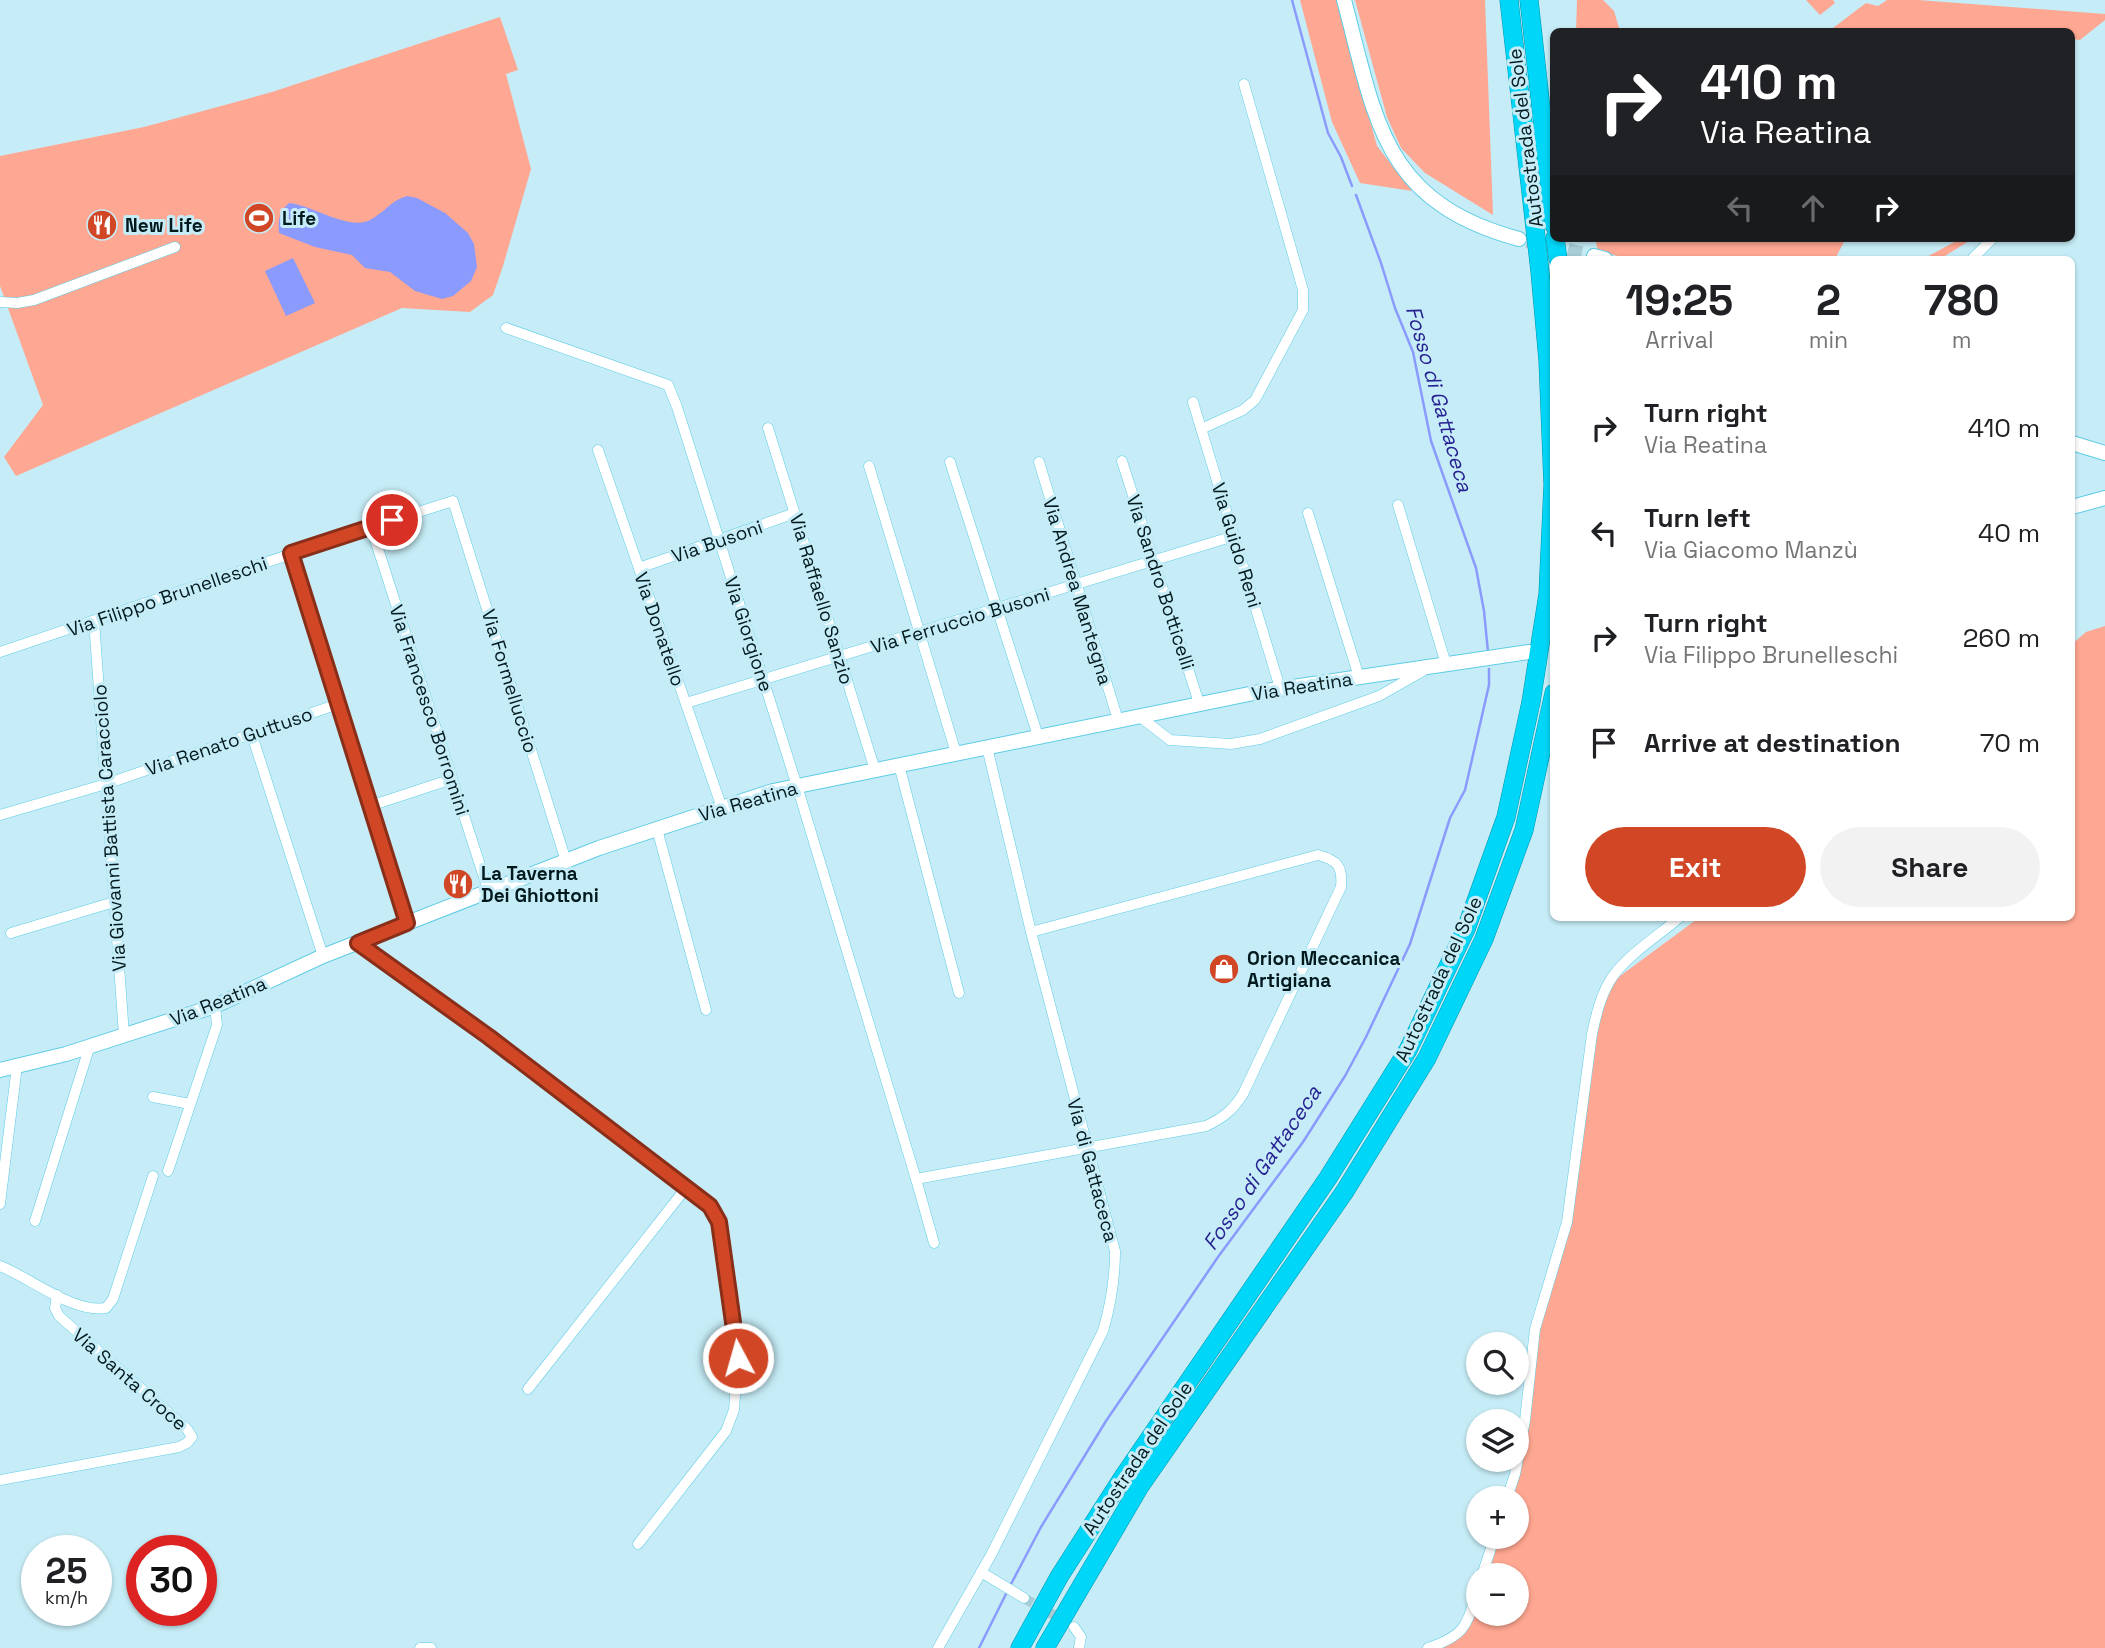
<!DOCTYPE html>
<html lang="en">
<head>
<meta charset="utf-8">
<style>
	body { margin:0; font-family:"Space Grotesk",sans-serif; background:#f2f2f2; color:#202124; height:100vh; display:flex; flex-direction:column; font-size:26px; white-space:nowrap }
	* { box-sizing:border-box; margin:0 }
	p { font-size:23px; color:#757577 }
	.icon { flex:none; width:38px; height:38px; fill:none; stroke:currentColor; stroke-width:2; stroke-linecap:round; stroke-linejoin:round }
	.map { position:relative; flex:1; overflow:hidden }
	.side { position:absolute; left:1550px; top:256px; width:525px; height:665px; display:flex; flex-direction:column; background:#fff; border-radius:10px; box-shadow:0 2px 5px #0004 }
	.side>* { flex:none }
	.top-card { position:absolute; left:1550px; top:28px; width:525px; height:214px; border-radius:10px; box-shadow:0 2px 5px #0004; background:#202124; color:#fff; overflow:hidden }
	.buttons { position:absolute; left:1466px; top:1332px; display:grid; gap:14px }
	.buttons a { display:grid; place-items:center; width:63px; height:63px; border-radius:50%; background:#fff; box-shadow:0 2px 5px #0004; font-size:35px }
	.speed { position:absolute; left:21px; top:1535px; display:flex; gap:14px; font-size:35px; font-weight:700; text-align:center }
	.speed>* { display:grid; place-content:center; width:91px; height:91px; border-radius:50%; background:#fff; box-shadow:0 2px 5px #0004; line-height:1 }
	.speed small { font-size:18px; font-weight:400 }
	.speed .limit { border:10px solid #d22; background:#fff; color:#111 }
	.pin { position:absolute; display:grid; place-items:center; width:60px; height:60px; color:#fff; margin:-30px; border:4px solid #fff; border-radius:50%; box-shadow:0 2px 7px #0007 }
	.me { position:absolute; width:77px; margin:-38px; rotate:354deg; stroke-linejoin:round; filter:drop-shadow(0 0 5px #0008) }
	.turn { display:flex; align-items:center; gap:24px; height:147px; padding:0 35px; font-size:32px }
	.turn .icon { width:91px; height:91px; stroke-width:2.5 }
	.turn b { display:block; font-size:49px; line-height:60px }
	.lanes { display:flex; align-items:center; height:66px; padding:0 35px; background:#0003; justify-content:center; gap:35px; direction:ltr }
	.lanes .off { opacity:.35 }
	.eta { display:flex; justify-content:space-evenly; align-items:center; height:119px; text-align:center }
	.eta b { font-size:42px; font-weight:600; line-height:49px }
	.button { display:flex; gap:14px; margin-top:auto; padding:14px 35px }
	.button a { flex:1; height:80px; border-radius:42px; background:#d14726; color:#fff; font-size:28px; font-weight:600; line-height:80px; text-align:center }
	.button a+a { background:#f2f2f2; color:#202124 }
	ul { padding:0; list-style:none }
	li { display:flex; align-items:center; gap:21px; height:105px; padding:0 35px }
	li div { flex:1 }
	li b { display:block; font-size:26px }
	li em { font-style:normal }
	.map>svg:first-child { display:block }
	.green { fill:#fea792 }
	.water { fill:#8a9bfd }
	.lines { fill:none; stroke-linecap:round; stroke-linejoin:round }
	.stream { stroke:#8a9bfd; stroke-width:2.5 }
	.street-tunnel { stroke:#a9cdd6; stroke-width:10; stroke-dasharray:10 5; stroke-linecap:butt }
	.secondary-tunnel { stroke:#a9cdd6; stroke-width:14; stroke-dasharray:14 7; stroke-linecap:butt }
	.street-casing { stroke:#5dcce4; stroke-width:11 }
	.secondary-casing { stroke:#5dcce4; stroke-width:16 }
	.highway-casing { stroke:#0194ac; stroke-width:19 }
	.street { stroke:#fff; stroke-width:10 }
	.secondary { stroke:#fff; stroke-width:14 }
	.highway { stroke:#00d6f8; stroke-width:18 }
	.route-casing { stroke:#882e19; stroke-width:18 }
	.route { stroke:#d14726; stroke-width:12 }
	.labels { text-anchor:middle; stroke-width:6; stroke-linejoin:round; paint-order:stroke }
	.street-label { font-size:19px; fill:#02191e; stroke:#c6edf7 }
	.poi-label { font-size:19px; font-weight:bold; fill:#02191e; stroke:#c6edf7; text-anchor:start }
	.water-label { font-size:21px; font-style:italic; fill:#272291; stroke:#c6edf7 }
</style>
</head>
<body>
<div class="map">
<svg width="2105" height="1648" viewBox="0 0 2105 1648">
	<rect width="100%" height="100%" fill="#c6edf7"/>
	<!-- green -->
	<g class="green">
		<polygon points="1300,0 1337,0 1377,146 1412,191 1360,183 1332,122"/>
		<polygon points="1355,0 1485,0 1493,215 1425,173 1401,148 1387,117"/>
		<polygon points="1577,0 1603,0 1614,11 1620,31 1576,31"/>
		<polygon points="1806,0 1833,0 1835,3 1820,15"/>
		<polygon points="1887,0 1918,0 2105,14 2105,20 2080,40 2072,39 2072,32 1829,31 1866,3 1878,6"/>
		<polygon points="500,17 518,70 506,74 531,169 503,266 493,295 470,312 402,308 16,476 4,457 43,405 0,286 0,156 144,127 272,92"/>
		<polygon points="1595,238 1846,238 1835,259 1630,259 1598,251"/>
		<polygon points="1962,238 1974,238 1940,259 1923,259"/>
		<path d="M2105 626V1648H1440C1471 1637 1471 1620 1479 1592V1614H1517V1575H1485L1498 1537 1517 1536V1498H1510L1542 1308 1556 1277 1555 1269 1601 1009 1616 979 1700 917H2072V644L2086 632Z"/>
	</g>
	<!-- water -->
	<g class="water">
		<path d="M407 196 417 198 445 213 468 233 474 244 477 267 471 281 453 296 442 299 415 291 390 272 365 268 352 255 315 247 279 233C278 220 279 212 289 203 312 205 349 231 370 220 384 213 391 200 407 196Z"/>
		<polygon points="293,258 315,303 286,316 265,271"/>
	</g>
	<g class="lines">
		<!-- stream -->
		<g class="stream">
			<polyline points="1292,0 1328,133 1341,157 1352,186"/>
			<polyline points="1356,195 1381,263 1395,308 1413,352 1431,441 1476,568 1484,611 1488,652"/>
			<polyline points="1010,1586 1041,1527 1106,1421 1218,1257 1303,1142 1345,1076 1366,1037 1410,944 1450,818 1465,790 1489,685 1489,669"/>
			<polyline points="979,1648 1007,1592"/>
		</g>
		<!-- street-tunnel -->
		<polyline class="street-tunnel" points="1024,1598 1064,1621"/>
		<!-- secondary-tunnel -->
		<g class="secondary-tunnel">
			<polyline points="1527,241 1594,256"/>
			<polyline points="1530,652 1554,646"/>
		</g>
		<!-- street casing -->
		<g class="street-casing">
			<g id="street">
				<polyline points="1972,259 1993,238"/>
				<polyline points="0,302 17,303 34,300 175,247"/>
				<path d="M506 328 668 385 677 407 797 786 916 1179 1206 1126C1223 1118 1233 1110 1243 1094L1341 887C1343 866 1337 860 1318 855L1031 932"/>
				<polyline points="1193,402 1280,688"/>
				<polyline points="768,428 875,770"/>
				<polyline points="1201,429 1243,410 1255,400 1303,310 1303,290 1244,84"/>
				<polyline points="598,450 722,808"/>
				<polyline points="1122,461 1199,703"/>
				<polyline points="950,462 1038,736"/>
				<polyline points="1039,462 1118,720"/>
				<polyline points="869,466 956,753"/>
				<polyline points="1398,505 1446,664"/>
				<polyline points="1308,513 1359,677"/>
				<polyline points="371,527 489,893"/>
				<polyline points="291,553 407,923"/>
				<polyline points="639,568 795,513"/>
				<polyline points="94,621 124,1035"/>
				<polyline points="0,652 371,527 453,501 566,861"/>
				<polyline points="686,703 1234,536"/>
				<polyline points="1139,716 1170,740 1231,744 1260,739 1379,696 1423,671"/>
				<polyline points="251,732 323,956"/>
				<polyline points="899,765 959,993"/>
				<polyline points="370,806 452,779"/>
				<polyline points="0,815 106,784 338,704"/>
				<polyline points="657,829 706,1010"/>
				<polyline points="11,933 114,902"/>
				<polyline points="358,943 489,1037 710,1206 718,1222 738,1351 734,1410 726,1431 638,1544"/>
				<polyline points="153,1097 190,1104"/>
				<polyline points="168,1171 217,1025 215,1006"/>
				<polyline points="916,1179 934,1243"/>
				<polyline points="0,1204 17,1066"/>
				<polyline points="35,1221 90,1045"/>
				<path d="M0 1266C31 1278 72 1313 106 1308L113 1299 153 1176"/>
				<polyline points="528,1389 686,1188"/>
				<polyline points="0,1480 179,1447 187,1443 192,1437 187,1429 59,1316 55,1308 57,1295"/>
				<path d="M1507 1498 1515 1474 1525 1420 1535 1329 1567 1222 1592 1034C1596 1015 1601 993 1613 976 1630 953 1658 936 1680 917"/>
				<polyline points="981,1572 1024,1598"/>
				<polyline points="1482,1575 1495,1536"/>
				<polyline points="1074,1627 1081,1637 1079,1648"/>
				<polyline points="420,1648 431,1648"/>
				<path d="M938 1648 991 1555 1103 1331C1111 1304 1115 1280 1115 1251L1031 932 987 747"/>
				<path d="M1428 1648C1469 1634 1466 1624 1479 1586"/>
			</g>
		</g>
		<!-- secondary casing -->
		<g class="secondary-casing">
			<g id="secondary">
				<path d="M1344 0C1376 120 1382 202 1519 239"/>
				<polyline points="1594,256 1605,259"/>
				<polyline points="2072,443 2105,453"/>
				<polyline points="2072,507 2105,498"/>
				<polyline points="0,1070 66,1054 215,1006 323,956 599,848 773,791 1259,692 1529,652"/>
			</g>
		</g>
		<!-- highway casing -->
		<g class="highway-casing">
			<g id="highway">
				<polyline points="1529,0 1554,225"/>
				<polyline points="1555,238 1558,259"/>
				<polyline points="1020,1648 1059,1577 1123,1477 1328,1178 1408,1050 1466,929 1506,817 1531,702 1548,594 1553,485 1548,361 1540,272 1509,0"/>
				<polyline points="1045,1648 1140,1486 1345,1191 1427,1058 1484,939 1524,830 1554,693"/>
			</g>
		</g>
		<!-- street -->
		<use href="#street" class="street"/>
		<!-- secondary -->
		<use href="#secondary" class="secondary"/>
		<!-- highway -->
		<use href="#highway" class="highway"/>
	</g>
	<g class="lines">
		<!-- route casing -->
		<g class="route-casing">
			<polyline id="route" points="392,520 291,553 407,923 358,943 489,1037 710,1206 719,1222 738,1358"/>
		</g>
		<!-- route -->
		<use href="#route" class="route"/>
	</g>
	<!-- icons -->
	<defs>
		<g id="stadium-disc" transform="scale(1.575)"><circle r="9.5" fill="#d14726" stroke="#c6edf7"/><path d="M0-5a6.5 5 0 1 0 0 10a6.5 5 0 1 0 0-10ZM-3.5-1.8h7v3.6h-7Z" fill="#fff"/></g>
		<g id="restaurant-disc" transform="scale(1.575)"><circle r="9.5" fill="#d14726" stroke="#c6edf7"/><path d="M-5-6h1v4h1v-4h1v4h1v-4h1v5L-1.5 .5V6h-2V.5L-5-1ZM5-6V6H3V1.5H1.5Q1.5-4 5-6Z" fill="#fff"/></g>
		<g id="shop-disc" transform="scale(1.575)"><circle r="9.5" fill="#d14726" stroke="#c6edf7"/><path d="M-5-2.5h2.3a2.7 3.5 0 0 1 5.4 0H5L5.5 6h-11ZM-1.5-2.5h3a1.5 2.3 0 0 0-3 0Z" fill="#fff"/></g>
	</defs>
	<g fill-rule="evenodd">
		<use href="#stadium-disc" x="259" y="218"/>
		<use href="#restaurant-disc" x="102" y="225"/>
		<use href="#restaurant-disc" x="458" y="884"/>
		<use href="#shop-disc" x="1224" y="969"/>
	</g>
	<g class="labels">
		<!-- street labels -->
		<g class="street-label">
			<text transform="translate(1525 138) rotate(-97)" y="7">Autostrada del Sole</text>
			<text transform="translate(717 541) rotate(-19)" y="7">Via Busoni</text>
			<text transform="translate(1237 545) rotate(73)" y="7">Via Guido Reni</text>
			<text transform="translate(1161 582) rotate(72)" y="7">Via Sandro Botticelli</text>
			<text transform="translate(1078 591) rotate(73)" y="7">Via Andrea Mantegna</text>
			<text transform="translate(167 596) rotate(-19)" y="7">Via Filippo Brunelleschi</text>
			<text transform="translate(822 599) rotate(73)" y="7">Via Raffaello Sanzio</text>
			<text transform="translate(960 620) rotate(-17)" y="7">Via Ferruccio Busoni</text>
			<text transform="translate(660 629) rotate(71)" y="7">Via Donatello</text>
			<text transform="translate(749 634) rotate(72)" y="7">Via Giorgione</text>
			<text transform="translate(510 681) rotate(73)" y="7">Via Formelluccio</text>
			<text transform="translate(1302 686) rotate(-9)" y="7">Via Reatina</text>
			<text transform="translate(430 710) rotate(72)" y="7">Via Francesco Borromini</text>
			<text transform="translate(229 741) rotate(-19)" y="7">Via Renato Guttuso</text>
			<text transform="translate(748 801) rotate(-16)" y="7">Via Reatina</text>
			<text transform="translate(109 828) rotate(-94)" y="7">Via Giovanni Battista Caracciolo</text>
			<text transform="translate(1438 979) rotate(-65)" y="7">Autostrada del Sole</text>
			<text transform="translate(218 1001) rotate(-22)" y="7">Via Reatina</text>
			<text transform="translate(1093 1170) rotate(75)" y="7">Via di Gattaceca</text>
			<text transform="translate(130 1379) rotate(41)" y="7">Via Santa Croce</text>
			<text transform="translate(1137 1458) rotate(-56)" y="7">Autostrada del Sole</text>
		</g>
		<!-- poi labels -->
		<g class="poi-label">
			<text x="282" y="225">Life</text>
			<text x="125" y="232">New Life</text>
			<text x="481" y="880">La Taverna<tspan x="481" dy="22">Dei Ghiottoni</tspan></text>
			<text x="1247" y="965">Orion Meccanica<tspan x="1247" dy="22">Artigiana</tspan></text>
		</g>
		<!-- water labels -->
		<g class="water-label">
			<text transform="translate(1439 399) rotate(74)" y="7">Fosso di Gattaceca</text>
			<text transform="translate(1262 1168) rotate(-56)" y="7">Fosso di Gattaceca</text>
		</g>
	</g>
</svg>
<div class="buttons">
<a><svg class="icon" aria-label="search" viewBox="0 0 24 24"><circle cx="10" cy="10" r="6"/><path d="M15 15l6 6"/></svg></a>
<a><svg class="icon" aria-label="layers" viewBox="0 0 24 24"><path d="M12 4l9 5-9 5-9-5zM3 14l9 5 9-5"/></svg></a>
<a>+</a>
<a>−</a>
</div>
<div class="speed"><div>25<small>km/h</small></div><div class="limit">30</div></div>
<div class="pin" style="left:392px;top:520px;background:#d93025"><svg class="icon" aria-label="arrive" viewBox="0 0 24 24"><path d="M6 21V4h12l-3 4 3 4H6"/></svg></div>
<svg class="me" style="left:738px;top:1358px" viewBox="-20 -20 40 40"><circle r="17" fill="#d14726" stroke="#fff" stroke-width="3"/><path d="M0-11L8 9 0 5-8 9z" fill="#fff"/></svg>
<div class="top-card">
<div class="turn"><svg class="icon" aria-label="right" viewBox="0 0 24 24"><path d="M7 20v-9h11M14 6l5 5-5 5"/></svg><div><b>410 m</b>Via Reatina</div></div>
<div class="lanes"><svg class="icon off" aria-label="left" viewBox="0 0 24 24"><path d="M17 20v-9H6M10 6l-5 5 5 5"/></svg><svg class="icon off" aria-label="ahead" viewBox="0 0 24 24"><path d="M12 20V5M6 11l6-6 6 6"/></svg><svg class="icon" aria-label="right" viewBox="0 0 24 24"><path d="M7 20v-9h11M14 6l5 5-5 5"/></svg></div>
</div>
<section class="side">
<div class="eta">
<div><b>19:25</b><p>Arrival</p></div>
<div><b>2</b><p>min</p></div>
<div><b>780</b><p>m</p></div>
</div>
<ul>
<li><svg class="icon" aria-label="right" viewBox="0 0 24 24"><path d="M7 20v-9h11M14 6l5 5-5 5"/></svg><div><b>Turn right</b><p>Via Reatina</p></div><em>410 m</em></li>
<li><svg class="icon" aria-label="left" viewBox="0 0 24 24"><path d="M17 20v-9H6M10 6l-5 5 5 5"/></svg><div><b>Turn left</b><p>Via Giacomo Manzù</p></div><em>40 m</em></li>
<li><svg class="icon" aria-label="right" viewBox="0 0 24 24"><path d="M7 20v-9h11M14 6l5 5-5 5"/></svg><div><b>Turn right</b><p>Via Filippo Brunelleschi</p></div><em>260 m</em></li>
<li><svg class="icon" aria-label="arrive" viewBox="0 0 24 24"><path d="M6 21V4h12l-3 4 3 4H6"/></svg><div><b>Arrive at destination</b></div><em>70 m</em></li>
</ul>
<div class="button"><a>Exit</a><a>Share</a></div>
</section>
</div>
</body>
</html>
